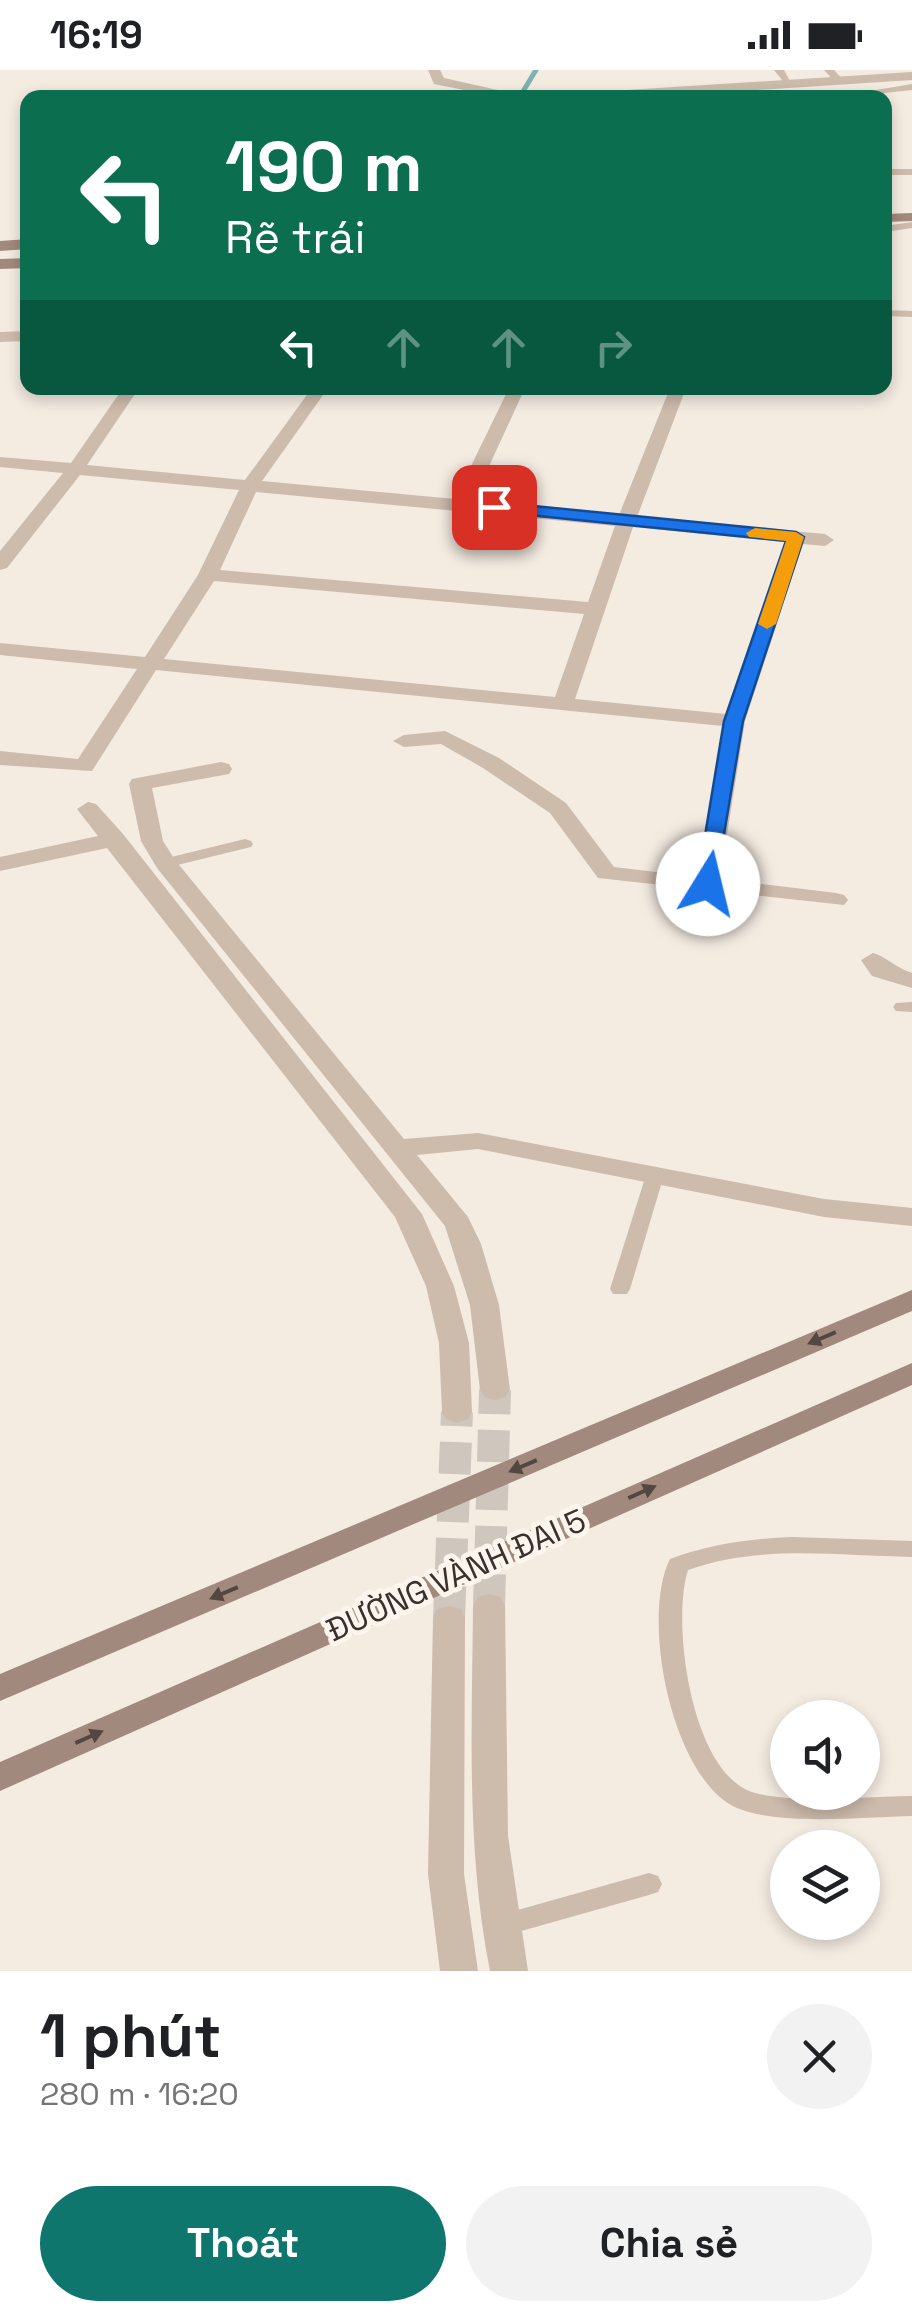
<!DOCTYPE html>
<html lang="vi">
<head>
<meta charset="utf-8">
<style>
	body { margin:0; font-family:"Space Grotesk",sans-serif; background:#f2f2f2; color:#202124; height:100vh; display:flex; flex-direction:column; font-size:38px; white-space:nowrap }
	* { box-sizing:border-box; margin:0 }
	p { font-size:32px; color:#757577 }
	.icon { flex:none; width:55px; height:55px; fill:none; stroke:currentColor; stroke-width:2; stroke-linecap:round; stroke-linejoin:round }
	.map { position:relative; height:1901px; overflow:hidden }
	.sheet { display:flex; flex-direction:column; background:#fff; flex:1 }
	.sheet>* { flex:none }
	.guide { position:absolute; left:20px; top:20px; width:872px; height:305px; border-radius:20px; box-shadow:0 5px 15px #0003; background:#0b6e4f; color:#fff; overflow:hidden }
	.buttons { position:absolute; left:770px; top:1630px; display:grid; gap:20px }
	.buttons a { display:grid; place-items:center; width:110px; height:110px; border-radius:50%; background:#fff; box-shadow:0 5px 15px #0003; font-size:50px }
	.pin { position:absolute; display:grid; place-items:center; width:85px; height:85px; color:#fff; margin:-42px; border-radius:20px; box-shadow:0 5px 15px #0006 }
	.me { position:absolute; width:110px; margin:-55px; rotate:9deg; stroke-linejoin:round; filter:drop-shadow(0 0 8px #0008) }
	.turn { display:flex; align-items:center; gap:35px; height:210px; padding:0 40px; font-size:45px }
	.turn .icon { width:130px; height:130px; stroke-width:2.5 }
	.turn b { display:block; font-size:70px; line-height:85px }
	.lanes { display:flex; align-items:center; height:95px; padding:0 40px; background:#0003; justify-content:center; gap:50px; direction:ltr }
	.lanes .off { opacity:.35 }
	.round { display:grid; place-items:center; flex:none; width:105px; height:105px; border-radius:52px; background:#f2f2f2 }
	.overview { display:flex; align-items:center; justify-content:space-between; height:170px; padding:0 40px }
	h1 { font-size:60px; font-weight:700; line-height:75px }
	.cta { display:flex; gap:20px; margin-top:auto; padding:20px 40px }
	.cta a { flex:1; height:115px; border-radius:60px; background:#0f766e; color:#fff; font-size:40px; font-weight:700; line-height:115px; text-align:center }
	.cta a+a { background:#f2f2f2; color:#202124 }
	.status { display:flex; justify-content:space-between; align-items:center; height:70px; padding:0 50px; background:#fff; direction:ltr }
	.status svg { height:28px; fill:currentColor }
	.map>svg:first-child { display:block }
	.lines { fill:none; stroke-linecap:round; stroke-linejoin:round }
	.stream { stroke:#7fb0b2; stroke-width:5 }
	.street-tunnel { stroke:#cfc6bd; stroke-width:32; stroke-dasharray:32 16; stroke-linecap:butt }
	.lane { fill:#cdbbac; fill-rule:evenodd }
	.street { fill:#cdbbac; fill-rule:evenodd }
	.secondary { fill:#a18a7d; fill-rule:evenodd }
	.oneway { fill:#544640 }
	.route { fill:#1a73e8; stroke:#114b97; stroke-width:2.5 }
	.slow { fill:#f59e0b }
	.labels { text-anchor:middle; stroke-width:10; stroke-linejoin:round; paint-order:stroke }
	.near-street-label { font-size:32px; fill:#3b302b; stroke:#fbf5ee }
</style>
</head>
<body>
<div class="status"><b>16:19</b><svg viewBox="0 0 49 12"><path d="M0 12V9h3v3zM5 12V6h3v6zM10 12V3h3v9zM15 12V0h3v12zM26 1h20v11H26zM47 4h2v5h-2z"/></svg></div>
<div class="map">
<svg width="912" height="1901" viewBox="0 0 912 1901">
	<rect width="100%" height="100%" fill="#f4ebe1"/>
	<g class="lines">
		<!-- stream -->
		<polyline class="stream" points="519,28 536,0"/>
		<!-- street-tunnel -->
		<g class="street-tunnel">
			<polyline points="489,1536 495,1320"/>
			<polyline points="449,1548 457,1342"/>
		</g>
		<!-- lane -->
		<g class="lane">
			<polygon points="774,0 784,0 792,15 786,15"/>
			<polygon points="824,0 834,0 843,10 835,12"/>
			<polygon points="912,14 912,20 875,24 870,21"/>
			<rect x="885" y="99" width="27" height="6"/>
			<polygon points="912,152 912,158 885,162 885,156"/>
			<polygon points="885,240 912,241 912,247 885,246"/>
			<polygon points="245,769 251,771 253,774 251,777 165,798 157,793 159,790"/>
			<polygon points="912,932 912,942 896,941 893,937 896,933"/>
			<polygon points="655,1099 664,1105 630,1219 627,1224 613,1224 610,1219 646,1105"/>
			<path d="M792 1467 912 1471V1487C838 1486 759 1474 688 1500 671 1552 691 1702 752 1722 793 1735 867 1726 912 1726V1746C864 1747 780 1756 737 1738 672 1710 640 1548 670 1489 711 1474 749 1469 792 1467Z"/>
			<polygon points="649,1803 658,1806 662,1814 658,1822 649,1825 500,1867 491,1864 487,1856 491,1848 500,1845"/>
		</g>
		<!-- street -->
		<g class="street">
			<polygon points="428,0 440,0 444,8 533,28 504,28 434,14"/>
			<polygon points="912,2 912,10 635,28 558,28 564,24"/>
			<polygon points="28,261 28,271 0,272 0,262"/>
			<path d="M123 318H139L87 395 245 410 312 318H328L262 411 455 429 509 318H525L473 431 619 445 670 318H686L637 447 825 464 834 470 825 476 803 474 745 651 720 809 836 823 844 825 848 830 844 835 598 808 550 743 483 698 441 674 404 677 393 671 404 665 445 661 499 688 566 733 614 797 698 807 723 656 156 600 92 701 0 695V681L78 689 137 599 0 585V573L145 587 198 505 239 420 80 405 7 498 0 500V481L63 403 0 397V387L71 393ZM256 422 615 456 588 532 220 500ZM633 457 785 472 726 644 575 629ZM214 511 584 544 555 627 164 589Z"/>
			<polygon points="221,692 229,694 232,699 229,704 152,718 163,771 175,790 404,1069 478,1063 824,1129 912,1138 912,1156 824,1147 478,1079 417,1085 468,1147 481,1174 499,1235 510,1320 505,1327 495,1330 485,1327 480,1320 470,1235 445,1156 157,798 141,771 129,714 132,709"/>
			<polygon points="88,732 96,734 123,764 422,1144 454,1216 469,1273 472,1342 468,1349 457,1353 446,1349 442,1342 439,1273 426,1216 395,1147 107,778 0,801 0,787 98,766 77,739"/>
			<path d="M873 883C885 886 896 898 912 903V918L872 906 861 890Z"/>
			<path d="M489 1524 500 1527 505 1536 508 1766 528 1901H490C466 1780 472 1659 473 1536L478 1527Z"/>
			<polygon points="449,1536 461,1539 465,1548 464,1804 478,1901 440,1901 428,1804 433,1548 437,1539"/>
		</g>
		<!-- secondary -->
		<g class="secondary">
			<polygon points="912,143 912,151 885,152 885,144"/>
			<polygon points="28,169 28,179 0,181 0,171"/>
			<polygon points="28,188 28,198 0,199 0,189"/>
			<polygon points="912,1220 912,1241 0,1631 0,1604"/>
			<polygon points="912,1293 912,1315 0,1721 0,1692"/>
		</g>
	</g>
	<!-- one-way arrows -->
	<defs><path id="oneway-solid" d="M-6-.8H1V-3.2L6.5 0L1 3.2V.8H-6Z" transform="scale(2.5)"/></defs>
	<g class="oneway">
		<use href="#oneway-solid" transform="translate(822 1268) rotate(157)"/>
		<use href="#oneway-solid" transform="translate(523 1396) rotate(157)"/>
		<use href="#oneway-solid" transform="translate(642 1422) rotate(-24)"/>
		<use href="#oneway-solid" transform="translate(224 1523) rotate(157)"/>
		<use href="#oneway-solid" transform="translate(89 1667) rotate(-24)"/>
	</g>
	<!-- route -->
	<polygon class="route" points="494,432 796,462 804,467 743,651 715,818 700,818 697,814 724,651 786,471 489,441 489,433"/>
	<!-- slow -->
	<polygon class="slow" points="755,458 796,462 804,467 776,554 767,559 758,554 786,471 749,467 746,463"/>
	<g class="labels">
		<!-- near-street labels -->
		<g class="near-street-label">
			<text transform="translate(456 1505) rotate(-24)" y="11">ĐƯỜNG VÀNH ĐAI 5</text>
		</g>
	</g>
</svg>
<div class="buttons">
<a><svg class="icon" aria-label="sound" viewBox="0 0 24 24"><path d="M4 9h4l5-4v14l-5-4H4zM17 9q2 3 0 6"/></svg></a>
<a><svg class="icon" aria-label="layers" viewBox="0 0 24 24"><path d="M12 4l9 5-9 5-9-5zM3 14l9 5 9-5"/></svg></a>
</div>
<div class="pin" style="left:494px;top:437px;background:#d93025"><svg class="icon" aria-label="arrive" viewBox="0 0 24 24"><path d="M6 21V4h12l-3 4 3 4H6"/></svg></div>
<svg class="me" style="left:708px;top:814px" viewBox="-20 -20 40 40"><circle r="19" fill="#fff"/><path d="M0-13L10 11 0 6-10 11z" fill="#1a73e8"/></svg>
<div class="guide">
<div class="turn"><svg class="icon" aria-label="left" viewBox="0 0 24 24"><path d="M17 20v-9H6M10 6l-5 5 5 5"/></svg><div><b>190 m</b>Rẽ trái</div></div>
<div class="lanes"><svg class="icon" aria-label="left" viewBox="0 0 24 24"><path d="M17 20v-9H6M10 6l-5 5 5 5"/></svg><svg class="icon off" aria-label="ahead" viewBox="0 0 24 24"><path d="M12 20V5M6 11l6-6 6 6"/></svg><svg class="icon off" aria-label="ahead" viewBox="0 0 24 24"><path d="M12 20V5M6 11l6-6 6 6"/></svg><svg class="icon off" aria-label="right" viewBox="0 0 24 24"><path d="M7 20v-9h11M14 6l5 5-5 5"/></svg></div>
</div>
</div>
<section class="sheet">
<div class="overview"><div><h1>1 phút</h1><p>280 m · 16:20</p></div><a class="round"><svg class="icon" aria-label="close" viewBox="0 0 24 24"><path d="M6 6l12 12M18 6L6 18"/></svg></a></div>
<div class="cta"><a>Thoát</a><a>Chia sẻ</a></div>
</section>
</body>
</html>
